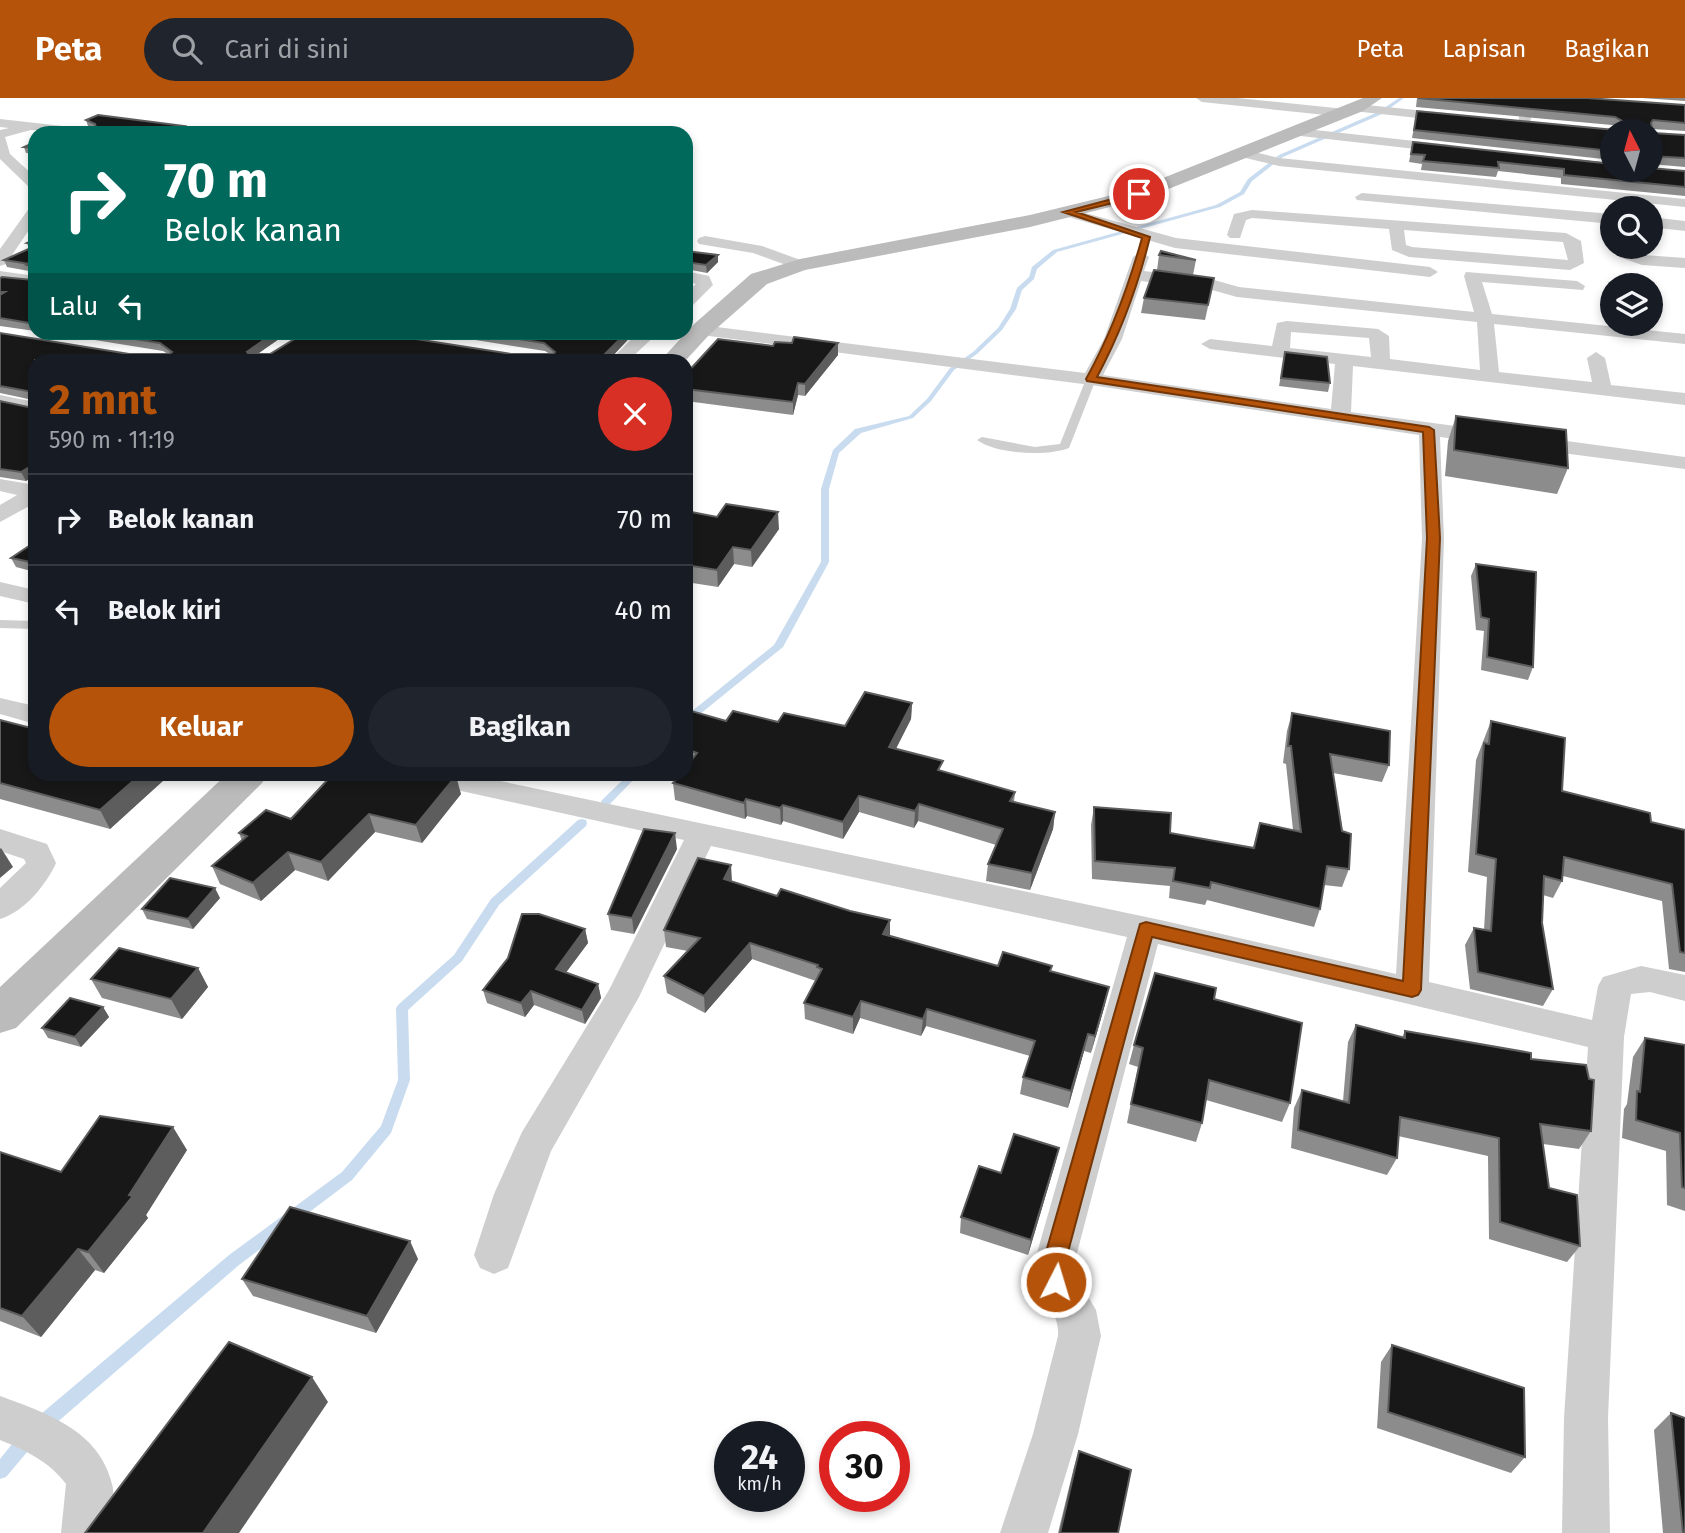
<!DOCTYPE html>
<html lang="id">
<head>
<meta charset="utf-8">
<style>
	body { margin:0; font-family:"Fira Sans",sans-serif; background:#20242c; color:#f1f3f6; height:100vh; display:flex; flex-direction:column; font-size:26px; white-space:nowrap }
	* { box-sizing:border-box; margin:0 }
	p { font-size:23px; color:#9ea1a6 }
	.icon { flex:none; width:38px; height:38px; fill:none; stroke:currentColor; stroke-width:2; stroke-linecap:round; stroke-linejoin:round }
	.map { position:relative; flex:1; overflow:hidden }
	.details { position:absolute; left:28px; top:256px; width:665px; height:427px; display:flex; flex-direction:column; background:#171b24; border-radius:21px; box-shadow:0 4px 10px #0003 }
	.details>* { flex:none }
	.guide { position:absolute; left:28px; top:28px; width:665px; height:214px; border-radius:21px; box-shadow:0 4px 10px #0003; background:#00695c; color:#fff; overflow:hidden }
	.needle { width:46px; rotate:354deg }
	.controls { position:absolute; left:1600px; top:21px; display:grid; gap:14px }
	.controls a { display:grid; place-items:center; width:63px; height:63px; border-radius:50%; background:#171b24; box-shadow:0 4px 10px #0003; font-size:35px }
	.speed { position:absolute; left:714px; top:1323px; display:flex; gap:14px; font-size:35px; font-weight:700; text-align:center }
	.speed>* { display:grid; place-content:center; width:91px; height:91px; border-radius:50%; background:#171b24; box-shadow:0 4px 10px #0003; line-height:1 }
	.speed small { font-size:18px; font-weight:400 }
	.speed .limit { border:10px solid #d22; background:#fff; color:#111 }
	.pin { position:absolute; display:grid; place-items:center; width:60px; height:60px; color:#fff; margin:-30px; border:4px solid #fff; border-radius:50%; box-shadow:0 2px 7px #0007 }
	.me { position:absolute; width:77px; margin:-38px; rotate:5deg; stroke-linejoin:round; filter:drop-shadow(0 0 5px #0008) }
	.turn { display:flex; align-items:center; gap:24px; height:147px; padding:0 21px; font-size:32px }
	.turn .icon { width:91px; height:91px; stroke-width:2.5 }
	.turn b { display:block; font-size:49px; line-height:60px }
	.then { display:flex; align-items:center; height:66px; padding:0 21px; background:#0003; gap:14px; font-size:26px }
	.round { display:grid; place-items:center; flex:none; width:74px; height:74px; border-radius:37px; background:#20242c }
	.head { display:flex; align-items:center; justify-content:space-between; height:119px; padding:0 21px }
	h1 { font-size:42px; font-weight:700; line-height:52px; color:#b45309 }
	.cta { display:flex; gap:14px; margin-top:auto; padding:14px 21px }
	.cta a { flex:1; height:80px; border-radius:42px; background:#b45309; color:#fff; font-size:28px; font-weight:700; line-height:80px; text-align:center }
	.cta a+a { background:#20242c; color:#f1f3f6 }
	ul { padding:0; list-style:none }
	li { display:flex; align-items:center; gap:21px; height:91px; padding:0 21px; border-top:2px solid #363941 }
	li div { flex:1 }
	li b { display:block; font-size:26px }
	li em { font-style:normal }
	header { display:flex; align-items:center; gap:42px; box-sizing:border-box; height:98px; padding:0 35px; background:#b45309; color:#fff }
	header strong { font-size:33px }
	nav { display:flex; gap:38px; margin-inline-start:auto; font-size:24px }
	.search { width:490px; height:63px; background:#20242c; display:flex; align-items:center; gap:18px; box-sizing:border-box; padding:0 24px; border-radius:38px; color:#9ea1a6; font-size:26px }
	.map>svg:first-child { display:block }
	.lines { fill:none; stroke-linecap:round; stroke-linejoin:round }
	.stream { fill:#c9dcef; fill-rule:evenodd }
	.lane { fill:#cecece; fill-rule:evenodd }
	.street { fill:#cecece; fill-rule:evenodd }
	.secondary { fill:#bbb; fill-rule:evenodd }
	.wall { fill:#8c8c8c }
	.shaded-wall { fill:#5d5d5d }
	.building { fill:#181818; stroke:#5d5d5d; stroke-width:2 }
	.route { fill:#b45309; stroke:#753606; stroke-width:2 }
</style>
</head>
<body>
<header>
<strong>Peta</strong>
<div class="search"><svg class="icon" aria-label="search" viewBox="0 0 24 24"><circle cx="10" cy="10" r="6"/><path d="M15 15l6 6"/></svg>Cari di sini</div>
<nav><a>Peta</a><a>Lapisan</a><a>Bagikan</a></nav>
</header>
<div class="map">
<svg width="1685" height="1435" viewBox="0 0 1685 1435">
	<rect width="100%" height="100%" fill="#fff"/>
	<g class="lines">
		<!-- stream -->
		<g class="stream">
			<polygon points="1399,0 1404,0 1382,16 1283,59 1252,83 1244,96 1220,109 1057,154 1037,171 1034,181 1022,192 1016,211 1002,232 977,256 954,272 931,303 913,320 861,335 839,355 829,391 829,464 783,549 689,625 686,626 686,618 774,547 821,464 821,391 833,352 855,331 909,318 927,301 950,270 973,254 998,230 1010,211 1017,190 1029,179 1032,169 1053,152 1216,107 1240,94 1248,81 1279,57 1378,14"/>
			<polygon points="629,676 639,676 610,706 602,706 601,704 602,702"/>
			<polygon points="582,721 586,722 587,725 586,728 499,807 462,863 408,912 410,982 391,1035 352,1082 239,1167 47,1333 41,1335 35,1333 33,1327 35,1321 229,1157 342,1074 381,1028 398,982 396,910 398,907 454,857 491,801 578,722"/>
			<polygon points="27,1333 33,1335 35,1341 33,1347 6,1379 0,1381 0,1361 21,1335"/>
		</g>
		<!-- lane -->
		<g class="lane">
			<path d="M1091 278 1096 281 1069 350C1046 359 996 356 977 342L982 339 1035 349 1060 346 1086 281Z"/>
			<polygon points="0,522 35,523 35,531 0,530"/>
		</g>
		<!-- street -->
		<g class="street">
			<polygon points="1196,0 1237,0 1345,11 1351,15 1345,19 1202,4"/>
			<polygon points="1522,0 1534,0 1530,26 1524,30 1518,26"/>
			<polygon points="1357,6 1455,16 1461,20 1455,24 1353,13 1353,7"/>
			<polygon points="0,21 89,31 96,35 31,32 5,39 10,56 35,79 35,91 30,90 0,61 0,32 9,30 0,29"/>
			<polygon points="1297,30 1451,47 1458,51 1451,55 1292,37 1291,34"/>
			<polygon points="1242,51 1279,60 1685,101 1685,109 1279,68 1237,58 1237,52"/>
			<polygon points="1362,95 1612,116 1612,126 1357,102 1355,99"/>
			<polygon points="35,108 35,123 6,166 0,168 0,151 30,109"/>
			<polygon points="1067,110 1176,140 1430,169 1438,174 1430,179 1175,150 1062,117 1060,114 1062,111"/>
			<path d="M1252 112 1566 135 1581 143 1584 165 1570 172 1409 159 1392 152 1389 131 1252 120 1246 122 1240 140H1230L1227 137 1234 116ZM1404 132 1563 144 1568 162 1412 149 1406 147Z"/>
			<polygon points="1650,119 1685,123 1685,133 1650,129"/>
			<polygon points="705,138 762,148 806,164 808,167 800,172 753,155 699,146 697,143 699,140"/>
			<polygon points="1615,149 1631,149 1632,153 1644,157 1685,160 1685,170 1642,167 1619,159"/>
			<path d="M1141 154 1149 159 1144 173 1214 182 1239 189 1474 214 1464 178 1466 174 1577 183 1585 188 1583 192 1482 184 1492 216 1685 236V246L1494 226 1499 274 1592 284 1587 260 1596 254 1605 260 1611 287 1685 295V307L1353 268 1351 314 1685 359V371L1440 339 1444 441 1429 884 1592 922 1598 888 1603 879 1641 868 1685 877V903L1650 894 1631 896 1624 939 1608 1320 1610 1435H1562L1564 1320 1588 949 1158 846 1077 1155V1180L1096 1212 1101 1238 1078 1336 1048 1435H1000L1033 1336 1058 1238C1060 1208 1032 1196 1037 1155L1127 839 711 748 639 899 551 1053 508 1170 494 1176 480 1170 474 1157 494 1096 522 1034 609 892 684 742 425 685 415 683 411 676H467L1165 823 1396 876 1422 441 1419 337 1091 287 701 237 692 232 701 227 1085 275 1104 241 1133 159ZM1141 183 1212 192 1237 199 1477 224 1480 272 1390 261 1389 238 1378 231 1287 223 1277 225 1272 248 1210 241 1201 246 1210 251 1335 266 1331 311 1103 277 1122 241ZM1291 234 1369 240 1371 259 1290 250Z"/>
			<polygon points="0,173 35,178 35,188 0,183"/>
			<polygon points="686,173 709,178 713,187 692,208 686,209 686,195 696,186 686,183"/>
			<polygon points="639,234 659,234 629,262 610,262"/>
			<polygon points="0,297 35,304 35,316 0,309"/>
			<polygon points="0,381 35,387 35,405 0,424 0,407 17,397 0,393"/>
			<polygon points="0,484 35,492 35,506 0,498"/>
			<polygon points="0,600 35,608 35,626 0,616"/>
			<path d="M0 731 47 746 56 765C46 787 24 814 0 821V790L26 765 24 761 0 753Z"/>
			<path d="M0 1298C46 1315 99 1332 112 1386 116 1401 111 1420 109 1435H61L66 1386C50 1364 25 1352 0 1342Z"/>
		</g>
		<!-- secondary -->
		<g class="secondary">
			<polygon points="1363,0 1382,0 1363,13 1146,100 1030,129 805,172 767,186 709,237 686,262 661,262 693,227 751,176 800,161 1030,117 1133,92"/>
			<polygon points="227,676 268,676 262,685 16,930 0,935 0,889"/>
		</g>
	</g>
	<!-- wall -->
	<g class="wall">
		<polygon points="1417,0 1587,0 1685,7 1685,33 1652,31 1653,35 1685,37 1685,69 1650,66 1650,33 1612,33 1612,62 1412,40 1417,13 1615,32 1617,30 1612,27 1416,9"/>
		<polygon points="1642,0 1685,0 1685,3"/>
		<polygon points="86,22 184,28 186,35 93,30 88,28"/>
		<polygon points="35,44 35,56 26,55 24,49"/>
		<polygon points="1413,44 1685,73 1685,98 1561,86 1561,80 1498,73 1496,79 1421,72 1422,66 1409,64"/>
		<polygon points="35,141 35,233 0,228 0,180 33,182 34,175 30,175 29,173 7,169 4,162 29,151 27,145"/>
		<polygon points="686,153 718,164 707,175 686,171"/>
		<polygon points="1159,157 1196,162 1193,177 1157,172"/>
		<polygon points="1211,195 1205,222 1141,215 1144,200"/>
		<polygon points="45,234 289,234 257,256 550,256 545,253 425,234 635,234 609,262 35,262 35,377 26,383 0,379 0,303 33,310 33,302 0,295 0,235 129,256 168,256 163,253"/>
		<polygon points="792,245 838,245 838,257 805,298 798,297 793,317 686,303 686,276 773,248"/>
		<polygon points="1285,254 1330,285 1328,294 1279,288"/>
		<polygon points="1456,318 1568,370 1557,396 1445,378 1448,343"/>
		<polygon points="686,413 779,431 752,469 734,466 718,489 686,484"/>
		<polygon points="35,444 35,474 16,469 11,460"/>
		<polygon points="1476,466 1533,569 1528,582 1481,572 1484,533 1476,532 1471,478"/>
		<polygon points="912,605 911,621 896,651 942,673 1015,694 1014,704 1055,714 1053,731 1030,792 986,783 988,766 996,747 918,723 914,730 859,714 843,741 783,723 781,727 747,718 745,721 675,702 673,685 687,668 686,614 726,623 845,628"/>
		<polygon points="1292,615 1389,667 1382,684 1333,675 1349,771 1342,789 1324,787 1320,811 1314,829 1207,802 1205,807 1169,800 1170,788 1092,781 1091,727 1094,709 1170,735 1253,750 1260,725 1293,732 1286,666 1283,665 1287,633"/>
		<polygon points="0,622 165,681 110,731 0,701"/>
		<polygon points="1491,623 1562,693 1651,724 1685,732 1685,874 1669,871 1662,803 1563,778 1562,783 1553,800 1543,797 1542,825 1553,891 1543,908 1470,891 1465,847 1474,830 1484,832 1487,779 1468,774 1476,662"/>
		<polygon points="500,676 519,676 516,679"/>
		<polygon points="461,696 422,745 375,734 328,783 295,772 261,803 220,786 212,768 242,743 239,735 291,721"/>
		<polygon points="677,751 634,836 611,832 608,816"/>
		<polygon points="732,784 890,838 998,868 1051,873 1105,906 1091,955 1084,953 1068,1010 1020,996 1023,979 1030,958 926,928 921,938 860,920 853,936 805,921 804,905 816,883 752,861 705,915 667,895 664,878 688,853 666,849 664,832"/>
		<polygon points="220,800 193,831 147,821 142,811"/>
		<polygon points="585,831 588,845 566,874 598,886 601,900 585,926 534,907 525,919 487,905 483,892"/>
		<polygon points="198,870 208,889 182,921 102,900 91,881"/>
		<polygon points="1214,901 1290,1005 1282,1024 1206,1002 1202,1025 1196,1044 1127,1025 1138,969 1129,966 1134,947"/>
		<polygon points="103,909 109,919 81,949 48,940 42,930"/>
		<polygon points="1356,927 1402,939 1405,933 1531,961 1591,1033 1579,1051 1543,1046 1549,1090 1580,1148 1567,1164 1489,1141 1488,1058 1398,1038 1397,1060 1387,1077 1291,1050 1294,1010 1302,992 1343,1003 1348,944"/>
		<polygon points="1645,940 1685,947 1685,1113 1667,1107 1666,1053 1622,1040 1624,1011 1627,1006 1633,959"/>
		<polygon points="1059,1050 1055,1066 1028,1157 960,1135 961,1119 1001,1075"/>
		<polygon points="187,1052 146,1117 148,1120 104,1175 95,1172 41,1239 0,1223 0,1054 61,1074"/>
		<polygon points="418,1161 376,1235 253,1198 242,1181"/>
		<polygon points="1392,1247 1525,1359 1511,1375 1377,1330 1381,1264"/>
		<polygon points="1671,1315 1685,1435 1663,1435 1654,1332"/>
		<polygon points="1079,1353 1118,1435 1058,1435 1074,1369"/>
	</g>
	<!-- shaded-wall -->
	<g class="shaded-wall">
		<polygon points="184,28 186,35 168,35"/>
		<polygon points="718,157 718,164 707,175 706,167"/>
		<polygon points="690,180 691,187 686,193 686,184"/>
		<polygon points="275,234 289,234 249,262 247,254"/>
		<polygon points="627,234 635,234 609,262 599,262"/>
		<polygon points="838,245 838,257 805,298 805,286"/>
		<polygon points="798,285 798,297 793,317 793,304"/>
		<polygon points="33,367 35,370 35,377 26,383 21,374"/>
		<polygon points="778,414 779,431 752,469 751,452"/>
		<polygon points="733,449 734,466 718,489 717,472"/>
		<polygon points="912,605 911,621 888,666 889,649"/>
		<polygon points="141,676 162,676 165,681 110,731 100,712"/>
		<polygon points="456,678 461,696 422,745 416,727"/>
		<polygon points="859,698 859,714 843,741 843,724"/>
		<polygon points="746,701 747,718 745,721 744,705"/>
		<polygon points="919,706 918,723 914,730 915,713"/>
		<polygon points="783,707 783,723 781,727 780,710"/>
		<polygon points="1055,714 1053,731 1030,792 1032,775"/>
		<polygon points="369,716 375,734 328,783 321,764"/>
		<polygon points="675,735 677,751 634,836 632,820"/>
		<polygon points="1,750 13,769 0,780 0,751"/>
		<polygon points="288,754 295,772 261,803 253,785"/>
		<polygon points="731,767 732,783 724,781"/>
		<polygon points="215,790 220,800 193,831 188,821"/>
		<polygon points="890,822 890,839 883,836"/>
		<polygon points="585,831 588,845 559,884 556,871"/>
		<polygon points="750,845 752,861 705,915 704,898"/>
		<polygon points="198,870 208,889 182,921 171,901"/>
		<polygon points="598,886 601,900 585,926 582,912"/>
		<polygon points="1109,889 1105,906 1091,955 1095,938"/>
		<polygon points="531,893 534,907 525,919 521,905"/>
		<polygon points="861,903 860,920 853,936 853,919"/>
		<polygon points="103,909 109,919 81,949 75,939"/>
		<polygon points="927,911 926,928 921,938 923,921"/>
		<polygon points="1088,936 1084,953 1068,1010 1071,993"/>
		<polygon points="173,1029 187,1052 146,1117 148,1120 104,1175 88,1154 129,1097"/>
		<polygon points="1059,1050 1055,1066 1028,1157 1031,1142"/>
		<polygon points="410,1143 418,1161 376,1235 367,1218"/>
		<polygon points="78,1151 95,1172 41,1239 22,1218"/>
		<polygon points="312,1279 328,1304 239,1435 203,1435"/>
	</g>
	<!-- building -->
	<g class="building">
		<polygon points="1418,0 1587,0 1685,7 1685,25 1653,22 1651,25 1653,35 1685,37 1685,60 1650,58 1650,33 1612,33 1612,53 1414,32 1417,13 1615,32 1624,24 1615,19"/>
		<polygon points="98,17 184,28 168,35 56,35 67,30 96,30 95,26 86,22"/>
		<polygon points="35,44 35,50 24,49"/>
		<polygon points="1413,44 1612,66 1612,72 1650,72 1650,70 1685,73 1685,89 1564,77 1564,71 1498,64 1499,70 1423,63 1425,57 1411,56"/>
		<polygon points="35,141 35,146 27,145"/>
		<polygon points="35,148 35,226 0,220 0,197 5,194 0,194 0,180 2,179 33,182 34,169 27,167 30,166 4,162"/>
		<polygon points="686,153 718,157 706,167 686,164"/>
		<polygon points="1161,153 1196,162 1159,157"/>
		<polygon points="1154,172 1214,180 1208,207 1144,200"/>
		<polygon points="92,234 275,234 247,254 249,256 270,256 306,234 371,234 511,256 553,256 555,254 544,245 475,234 627,234 599,262 35,262 35,367 33,367 21,374 0,371 0,303 33,310 33,294 0,288 0,235 129,256 169,256 172,254 160,245"/>
		<polygon points="794,239 838,245 805,286 798,285 793,304 686,291 686,276 718,241 773,248 775,244 792,245"/>
		<polygon points="1285,254 1327,259 1330,285 1281,280"/>
		<polygon points="1456,318 1566,332 1568,370 1454,352"/>
		<polygon points="726,406 778,414 751,452 733,449 717,472 686,467 686,413 717,419"/>
		<polygon points="35,444 35,465 11,460"/>
		<polygon points="1476,466 1536,474 1533,569 1487,559 1489,521 1481,519"/>
		<polygon points="865,594 912,605 889,649 943,663 938,672 1015,694 1010,703 1055,714 1032,775 988,766 1003,731 919,706 915,713 859,698 843,724 783,707 780,710 746,701 744,705 673,685 681,676 686,676 686,669 697,655 686,651 686,614 688,612 726,623 733,613 778,624 784,615 845,628"/>
		<polygon points="1292,615 1390,633 1389,667 1330,656 1342,733 1351,736 1349,771 1327,768 1320,811 1211,784 1210,790 1173,783 1175,770 1095,763 1094,709 1171,715 1170,735 1254,750 1260,725 1301,734 1291,648 1288,648"/>
		<polygon points="0,622 35,631 35,676 141,676 100,712 0,685"/>
		<polygon points="1491,623 1565,640 1562,693 1650,715 1651,724 1685,732 1685,855 1680,854 1672,786 1564,759 1562,783 1544,778 1542,825 1553,891 1478,874 1474,830 1491,833 1496,761 1476,756 1484,645 1489,646"/>
		<polygon points="333,676 447,676 456,678 416,727 369,716 321,764 288,754 253,785 212,768 247,738 239,735 266,712 291,721"/>
		<polygon points="644,731 675,735 632,820 608,816"/>
		<polygon points="698,760 731,767 724,781 777,798 781,791 850,813 890,822 883,836 998,868 1003,854 1052,868 1050,873 1109,889 1095,938 1088,936 1071,993 1023,979 1035,943 927,911 923,921 861,903 853,919 804,905 822,871 817,869 818,867 750,845 704,898 664,878 700,840 664,832"/>
		<polygon points="170,780 215,790 188,821 142,811"/>
		<polygon points="522,816 539,816 585,831 556,871 598,886 582,912 531,893 521,905 483,892 508,860"/>
		<polygon points="119,850 198,870 171,901 91,881"/>
		<polygon points="1155,875 1216,890 1214,901 1302,925 1290,1005 1209,982 1202,1025 1131,1006 1143,950 1134,947"/>
		<polygon points="70,900 103,909 75,939 42,930"/>
		<polygon points="1356,927 1405,940 1405,933 1531,955 1531,961 1586,967 1589,981 1594,982 1591,1033 1540,1026 1549,1090 1577,1097 1580,1148 1500,1124 1499,1040 1400,1019 1397,1060 1298,1032 1302,992 1349,1005"/>
		<polygon points="1645,940 1685,947 1685,1090 1682,1089 1680,1035 1636,1022 1637,993 1640,994"/>
		<polygon points="100,1018 173,1029 129,1097 133,1098 88,1154 78,1151 22,1218 0,1210 0,1054 61,1074"/>
		<polygon points="1014,1036 1059,1050 1031,1142 961,1119 979,1068 1001,1075"/>
		<polygon points="290,1109 410,1143 367,1218 242,1181"/>
		<polygon points="229,1244 312,1279 203,1435 85,1435"/>
		<polygon points="1392,1247 1524,1290 1525,1359 1388,1314"/>
		<polygon points="1671,1315 1685,1320 1685,1435 1683,1435"/>
		<polygon points="1079,1353 1131,1372 1118,1435 1060,1435"/>
	</g>
	<!-- route -->
	<path class="route" d="M1139 94 1142 98 1076 114 1150 139C1138 188 1121 234 1097 279L1429 329 1434 332 1440 440 1421 892 1418 897 1412 899 1152 839 1068 1154C1066 1166 1068 1180 1063 1191L1056 1194 1048 1191C1042 1178 1044 1168 1046 1154L1140 826 1146 824 1403 883 1427 440 1423 334 1087 283 1086 281C1111 236 1128 190 1142 140L1063 114Z"/>
</svg>
<div class="controls">
<a><svg class="needle" viewBox="-14 -14 28 28"><path d="M0-13l5 13h-10z" fill="#e53935"/><path d="M0 13l5-13h-10z" fill="#9ea1a6"/></svg></a>
<a><svg class="icon" aria-label="search" viewBox="0 0 24 24"><circle cx="10" cy="10" r="6"/><path d="M15 15l6 6"/></svg></a>
<a><svg class="icon" aria-label="layers" viewBox="0 0 24 24"><path d="M12 4l9 5-9 5-9-5zM3 14l9 5 9-5"/></svg></a>
</div>
<div class="speed"><div>24<small>km/h</small></div><div class="limit">30</div></div>
<div class="pin" style="left:1139px;top:96px;background:#d93025"><svg class="icon" aria-label="arrive" viewBox="0 0 24 24"><path d="M6 21V4h12l-3 4 3 4H6"/></svg></div>
<svg class="me" style="left:1056px;top:1184px" viewBox="-20 -20 40 40"><circle r="17" fill="#b45309" stroke="#fff" stroke-width="3"/><path d="M0-11L8 9 0 5-8 9z" fill="#fff"/></svg>
<div class="guide">
<div class="turn"><svg class="icon" aria-label="right" viewBox="0 0 24 24"><path d="M7 20v-9h11M14 6l5 5-5 5"/></svg><div><b>70 m</b>Belok kanan</div></div>
<div class="then">Lalu<svg class="icon" aria-label="left" viewBox="0 0 24 24"><path d="M17 20v-9H6M10 6l-5 5 5 5"/></svg></div>
</div>
<section class="details">
<div class="head"><div><h1>2 mnt</h1><p>590 m · 11:19</p></div><a class="round" style="background:#d93025;color:#fff"><svg class="icon" aria-label="close" viewBox="0 0 24 24"><path d="M6 6l12 12M18 6L6 18"/></svg></a></div>
<ul>
<li><svg class="icon" aria-label="right" viewBox="0 0 24 24"><path d="M7 20v-9h11M14 6l5 5-5 5"/></svg><div><b>Belok kanan</b></div><em>70 m</em></li>
<li><svg class="icon" aria-label="left" viewBox="0 0 24 24"><path d="M17 20v-9H6M10 6l-5 5 5 5"/></svg><div><b>Belok kiri</b></div><em>40 m</em></li>
</ul>
<div class="cta"><a>Keluar</a><a>Bagikan</a></div>
</section>
</div>
</body>
</html>
